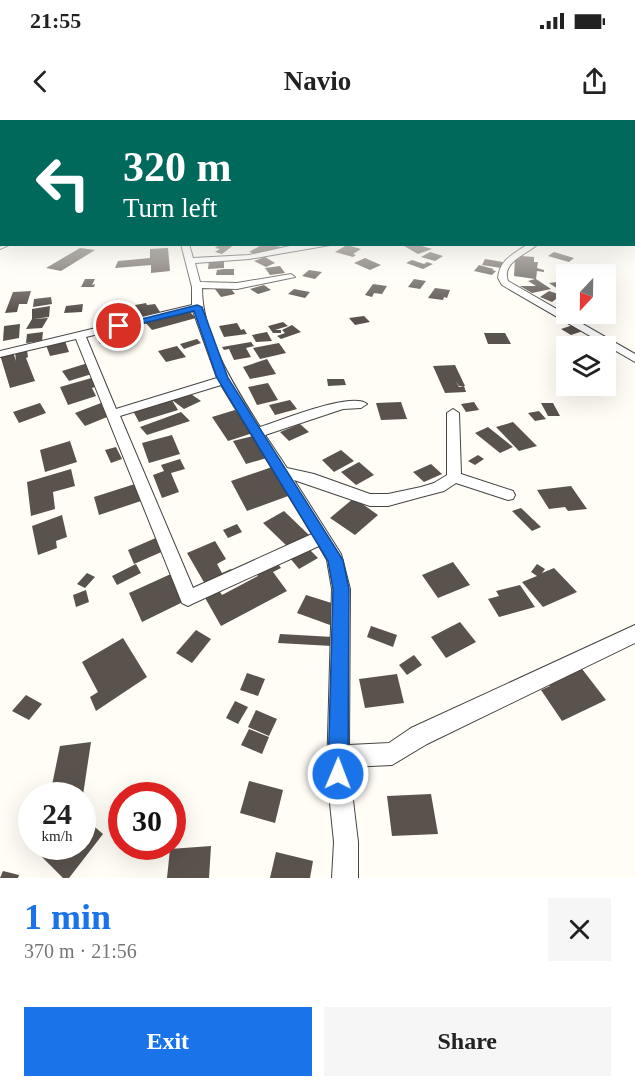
<!DOCTYPE html>
<html lang="en">
<head>
<meta charset="utf-8">
<style>
	body { margin:0; font-family:"Times New Roman",serif; background:#f6f6f6; color:#222; height:100vh; display:flex; flex-direction:column; font-size:22px; white-space:nowrap }
	* { box-sizing:border-box; margin:0 }
	p { font-size:20px; color:#767676 }
	.icon { flex:none; width:33px; height:33px; fill:none; stroke:currentColor; stroke-width:2; stroke-linecap:round; stroke-linejoin:round }
	.map { position:relative; height:758px; overflow:hidden }
	.details { display:flex; flex-direction:column; background:#fff; flex:1 }
	.details>* { flex:none }
	.guide { position:absolute; left:0px; top:0px; width:636px; height:126px; box-shadow:0 6px 24px #0002; background:#00695c; color:#fff; overflow:hidden }
	.needle { width:39px; rotate:202deg }
	.controls { position:absolute; left:556px; top:144px; display:grid; gap:12px }
	.controls a { display:grid; place-items:center; width:60px; height:60px; border-radius:0px; background:#fff; box-shadow:0 6px 24px #0002; font-size:30px }
	.speed { position:absolute; left:18px; top:662px; display:flex; gap:12px; font-size:30px; font-weight:700; text-align:center }
	.speed>* { display:grid; place-content:center; width:78px; height:78px; border-radius:50%; background:#fff; box-shadow:0 6px 24px #0002; line-height:1 }
	.speed small { font-size:15px; font-weight:400 }
	.speed .limit { border:9px solid #d22; background:#fff; color:#111 }
	.pin { position:absolute; display:grid; place-items:center; width:51px; height:51px; color:#fff; margin:-26px; border:3px solid #fff; border-radius:50%; box-shadow:0 2px 6px #0007 }
	.me { position:absolute; width:66px; margin:-33px; rotate:1deg; stroke-linejoin:round; filter:drop-shadow(0 0 4px #0008) }
	.turn { display:flex; align-items:center; gap:21px; height:126px; padding:0 24px; font-size:27px }
	.turn .icon { width:78px; height:78px; stroke-width:2.5 }
	.turn b { display:block; font-size:42px; line-height:51px }
	.round { display:grid; place-items:center; flex:none; width:63px; height:63px; border-radius:0px; background:#f6f6f6 }
	.head { display:flex; align-items:center; justify-content:space-between; height:102px; padding:0 24px }
	h1 { font-size:36px; font-weight:600; line-height:45px; color:#1a73e8 }
	.button { display:flex; gap:12px; margin-top:auto; padding:12px 24px }
	.button a { flex:1; height:69px; border-radius:0px; background:#1a73e8; color:#fff; font-size:24px; font-weight:600; line-height:69px; text-align:center }
	.button a+a { background:#f6f6f6; color:#222 }
	.status { display:flex; justify-content:space-between; align-items:center; height:42px; padding:0 30px; background:#fff; direction:ltr }
	.status svg { height:16px; fill:currentColor }
	header { display:flex; justify-content:space-between; align-items:center; height:78px; padding:0 24px; background:#fff; font-size:27px; font-weight:600 }
	.map>svg:first-child { display:block }
	.building { fill:#5a524d }
	.lines { fill:none; stroke-linecap:round; stroke-linejoin:round }
	.service-casing { stroke:#444; stroke-width:2 }
	.minor-casing { stroke:#444; stroke-width:2 }
	.service { fill:#fff; fill-rule:evenodd }
	.minor { fill:#fff; fill-rule:evenodd }
	.route { fill:#1a73e8; stroke:#114b97; stroke-width:1.5 }
</style>
</head>
<body>
<div class="status"><b>21:55</b><svg viewBox="0 0 49 12"><path d="M0 12V9h3v3zM5 12V6h3v6zM10 12V3h3v9zM15 12V0h3v12zM26 1h20v11H26zM47 4h2v5h-2z"/></svg></div>
<header><svg class="icon" aria-label="back" viewBox="0 0 24 24"><path d="M15 5l-7 7 7 7"/></svg>Navio<svg class="icon" aria-label="share" viewBox="0 0 24 24"><path d="M12 15V3M7 8l5-5 5 5M5 13v7h14v-7"/></svg></header>
<div class="map">
<svg width="635" height="758" viewBox="0 0 635 758">
	<rect width="100%" height="100%" fill="#fffdf5"/>
	<!-- building -->
	<g class="building">
		<polygon points="220,124 235,124 222,134 215,132 220,129 215,128"/>
		<polygon points="263,124 270,124 284,128 259,135 249,132"/>
		<polygon points="409,124 415,124 432,129 418,134 404,126"/>
		<polygon points="347,125 361,129 353,134 356,135 353,137 335,132"/>
		<polygon points="80,128 95,130 61,151 46,148"/>
		<polygon points="168,128 170,151 151,153 151,145 115,148 118,141 150,138 150,129"/>
		<polygon points="430,132 443,136 435,141 421,137"/>
		<polygon points="554,132 574,138 569,142 548,136"/>
		<polygon points="520,136 534,137 534,142 538,142 537,148 544,150 544,152 537,151 536,159 551,169 532,173 520,166 536,166 528,161 535,159 514,156 515,139 519,139"/>
		<polygon points="265,137 275,143 266,147 254,141"/>
		<polygon points="365,138 381,145 370,150 354,143"/>
		<polygon points="485,139 503,142 501,148 482,145"/>
		<polygon points="412,140 424,144 427,142 433,144 423,149 406,143"/>
		<polygon points="209,141 224,141 224,148 208,149"/>
		<polygon points="479,145 494,149 492,150 496,151 492,155 474,151"/>
		<polygon points="280,146 285,153 270,155 265,148"/>
		<polygon points="224,149 234,149 234,155 216,155 217,150"/>
		<polygon points="309,150 322,152 315,159 302,156"/>
		<polygon points="85,159 95,159 92,165 95,164 94,167 81,167"/>
		<polygon points="414,159 426,161 420,169 408,167"/>
		<polygon points="565,161 567,168 558,169 549,163"/>
		<polygon points="373,164 387,166 382,174 374,173 372,177 365,175"/>
		<polygon points="264,165 271,170 258,174 250,169"/>
		<polygon points="229,166 235,174 221,177 215,169"/>
		<polygon points="435,168 450,170 447,178 444,177 443,180 428,178"/>
		<polygon points="294,169 310,172 305,178 288,174"/>
		<polygon points="31,171 27,184 19,184 17,192 5,193 13,172"/>
		<polygon points="549,171 561,175 552,182 540,177"/>
		<polygon points="51,177 52,184 33,187 34,179"/>
		<polygon points="146,183 147,185 155,184 160,192 138,197 133,189 137,188 135,185"/>
		<polygon points="83,184 82,192 64,193 66,186"/>
		<polygon points="50,186 49,197 33,199 48,198 42,208 26,209 32,199 32,189"/>
		<polygon points="190,192 196,198 152,210 144,201 169,194 172,197"/>
		<polygon points="364,196 370,202 355,205 349,198"/>
		<polygon points="283,202 288,206 275,210 281,210 281,213 273,213 268,206"/>
		<polygon points="237,203 241,210 244,209 247,214 224,217 219,206"/>
		<polygon points="20,204 19,218 3,221 4,206"/>
		<polygon points="292,205 301,212 281,219 277,216 285,213 282,210"/>
		<polygon points="573,205 583,211 571,215 561,209"/>
		<polygon points="118,209 123,218 100,224 95,215"/>
		<polygon points="43,212 42,221 26,223 27,214"/>
		<polygon points="267,212 272,221 256,222 252,215"/>
		<polygon points="484,213 505,213 511,224 488,224"/>
		<polygon points="197,219 201,223 184,229 180,224"/>
		<polygon points="65,221 69,232 50,236 46,225"/>
		<polygon points="251,222 254,226 246,228 251,237 234,240 229,229 224,230 222,227"/>
		<polygon points="279,223 286,233 260,239 253,228"/>
		<polygon points="177,226 186,237 166,242 158,231"/>
		<polygon points="27,230 28,237 26,238 35,261 10,268 0,235 13,232 16,241 15,232"/>
		<polygon points="267,239 276,254 250,259 243,247"/>
		<polygon points="88,243 95,253 69,261 62,251"/>
		<polygon points="455,245 465,266 459,266 456,261 459,267 464,266 466,272 445,273 433,246"/>
		<polygon points="95,257 100,265 92,268 96,276 68,285 60,267"/>
		<polygon points="327,259 344,259 346,265 328,266"/>
		<polygon points="268,263 278,280 257,285 248,267"/>
		<polygon points="188,272 201,281 184,289 172,280 178,290 139,302 133,291"/>
		<polygon points="290,280 297,289 275,295 269,285"/>
		<polygon points="401,282 407,299 381,300 376,283"/>
		<polygon points="474,282 479,290 466,292 461,284"/>
		<polygon points="40,283 46,293 19,303 13,292"/>
		<polygon points="101,283 112,295 85,306 75,293"/>
		<polygon points="541,283 553,283 560,296 548,296"/>
		<polygon points="235,290 253,313 228,321 212,297"/>
		<polygon points="539,291 546,299 535,301 528,293"/>
		<polygon points="181,292 190,301 147,315 140,307"/>
		<polygon points="513,302 537,326 519,331 496,307"/>
		<polygon points="300,304 309,312 289,321 280,312"/>
		<polygon points="488,307 513,327 500,333 475,313"/>
		<polygon points="172,315 180,334 149,343 142,323"/>
		<polygon points="257,315 270,337 246,344 233,321"/>
		<polygon points="70,321 77,342 45,352 40,330"/>
		<polygon points="116,327 122,339 111,343 105,330"/>
		<polygon points="341,330 354,341 334,352 322,340"/>
		<polygon points="478,335 484,339 475,345 468,341"/>
		<polygon points="180,339 185,349 171,353 179,372 162,378 153,355 164,351 161,345"/>
		<polygon points="359,342 374,355 356,365 341,352"/>
		<polygon points="431,344 442,354 424,362 413,352"/>
		<polygon points="272,347 291,375 247,391 231,361"/>
		<polygon points="71,349 75,366 53,372 55,389 31,396 27,362"/>
		<polygon points="138,363 144,380 99,395 94,377"/>
		<polygon points="571,366 587,389 568,391 565,387 549,389 537,370"/>
		<polygon points="354,378 378,395 355,415 330,398"/>
		<polygon points="521,388 541,407 532,411 512,391"/>
		<polygon points="284,391 310,416 290,429 263,403"/>
		<polygon points="62,395 67,417 56,421 57,428 38,435 32,406"/>
		<polygon points="237,404 242,412 228,418 223,410"/>
		<polygon points="158,417 166,430 134,444 128,430"/>
		<polygon points="215,421 226,439 217,444 222,453 231,449 234,454 205,464 187,433"/>
		<polygon points="307,427 318,438 299,449 289,437"/>
		<polygon points="276,441 281,448 273,452 287,471 221,506 204,476 218,469 222,475 258,456 255,452"/>
		<polygon points="453,442 470,465 438,478 422,455"/>
		<polygon points="136,444 141,453 117,465 112,456"/>
		<polygon points="537,444 545,449 542,453 554,448 577,472 543,487 522,462 537,456 531,452"/>
		<polygon points="87,453 95,457 85,468 77,464"/>
		<polygon points="173,453 187,480 142,502 129,473"/>
		<polygon points="520,465 535,487 499,497 488,479 499,476 496,471"/>
		<polygon points="86,470 89,482 76,487 73,475"/>
		<polygon points="306,475 338,485 330,505 297,493"/>
		<polygon points="460,502 476,522 446,538 431,517"/>
		<polygon points="371,506 397,515 393,527 367,517"/>
		<polygon points="196,510 211,519 192,543 176,533"/>
		<polygon points="280,514 333,517 332,526 278,523"/>
		<polygon points="123,518 147,557 96,591 90,577 98,572 82,542"/>
		<polygon points="414,535 422,545 407,555 399,545"/>
		<polygon points="579,545 606,580 562,601 541,570 550,566 545,559"/>
		<polygon points="247,553 265,559 258,576 240,570"/>
		<polygon points="397,554 404,583 365,588 359,559"/>
		<polygon points="26,575 42,584 29,600 12,591"/>
		<polygon points="235,581 248,587 238,604 226,598"/>
		<polygon points="256,590 277,599 269,616 248,607"/>
		<polygon points="249,609 269,617 262,634 241,625"/>
		<polygon points="91,622 83,675 50,675 60,626"/>
		<polygon points="249,661 283,670 275,703 240,693"/>
		<polygon points="431,674 438,714 392,716 387,676"/>
		<polygon points="82,696 103,714 69,758 63,758 33,728 35,726 82,726"/>
		<polygon points="211,726 209,758 167,758 170,729"/>
		<polygon points="276,732 313,741 310,758 270,758"/>
		<polygon points="3,751 19,755 18,758 0,758"/>
	</g>
	<g class="lines">
		<!-- service casing -->
		<g class="service-casing">
			<g id="service">
				<polygon points="0,85 2,85 2,87 0,86"/>
				<polygon points="2,103 2,106 0,106 0,104"/>
				<polygon points="5,124 11,124 0,129 0,127"/>
			</g>
		</g>
		<!-- minor casing -->
		<g class="minor-casing">
			<g id="minor">
				<path d="M181 124H189L193 138 249 135 299 124H336L249 139 195 143 200 162 237 163 291 154 295 157 237 169 202 168C202 217 235 267 260 307 280 301 352 271 367 284L361 288 343 289 265 315 287 348 314 354 370 374H388L421 367 434 363 447 355V293L453 289 459 293 461 354 513 371 515 375 513 379 508 380 456 363 444 371 421 377 388 386H370L294 360 341 434 350 469 349 625 389 623 411 608 635 505V523L427 624 392 645 349 647 358 722V758H332L334 722 327 654 332 469 327 440 319 426 194 483 188 486 182 483 76 219 0 237V231L192 185V167ZM193 191 217 258 116 289 86 217ZM221 265 312 414 193 468 120 296Z"/>
				<path d="M528 124H538C526 135 501 142 508 161L635 234V242L502 165 498 158C500 139 514 134 528 124Z"/>
			</g>
		</g>
		<!-- service -->
		<use href="#service" class="service"/>
		<!-- minor -->
		<use href="#minor" class="minor"/>
	</g>
	<!-- sky -->
	<linearGradient id="sky" x2="0" y2="1"><stop stop-color="#95c6ee"/><stop offset="0.45" stop-color="#fffefa"/><stop offset="1" stop-color="#fffefa" stop-opacity="0"/></linearGradient>
	<rect width="635" height="191" fill="url(#sky)"/>
	<!-- route -->
	<polygon class="route" points="197,185 202,187 228,258 343,440 349,469 348,654 345,661 338,664 331,661 328,654 333,469 328,441 217,258 194,191 119,209 114,206"/>
</svg>
<div class="controls">
<a><svg class="needle" viewBox="-14 -14 28 28"><path d="M0-13l5 13h-10z" fill="#e53935"/><path d="M0 13l5-13h-10z" fill="#767676"/></svg></a>
<a><svg class="icon" aria-label="layers" viewBox="0 0 24 24"><path d="M12 4l9 5-9 5-9-5zM3 14l9 5 9-5"/></svg></a>
</div>
<div class="speed"><div>24<small>km/h</small></div><div class="limit">30</div></div>
<div class="pin" style="left:119px;top:206px;background:#d93025"><svg class="icon" aria-label="arrive" viewBox="0 0 24 24"><path d="M6 21V4h12l-3 4 3 4H6"/></svg></div>
<svg class="me" style="left:338px;top:654px" viewBox="-20 -20 40 40"><circle r="17" fill="#1a73e8" stroke="#fff" stroke-width="3"/><path d="M0-11L8 9 0 5-8 9z" fill="#fff"/></svg>
<div class="guide">
<div class="turn"><svg class="icon" aria-label="left" viewBox="0 0 24 24"><path d="M17 20v-9H6M10 6l-5 5 5 5"/></svg><div><b>320 m</b>Turn left</div></div>
</div>
</div>
<section class="details">
<div class="head"><div><h1>1 min</h1><p>370 m · 21:56</p></div><a class="round"><svg class="icon" aria-label="close" viewBox="0 0 24 24"><path d="M6 6l12 12M18 6L6 18"/></svg></a></div>
<div class="button"><a>Exit</a><a>Share</a></div>
</section>
</body>
</html>
